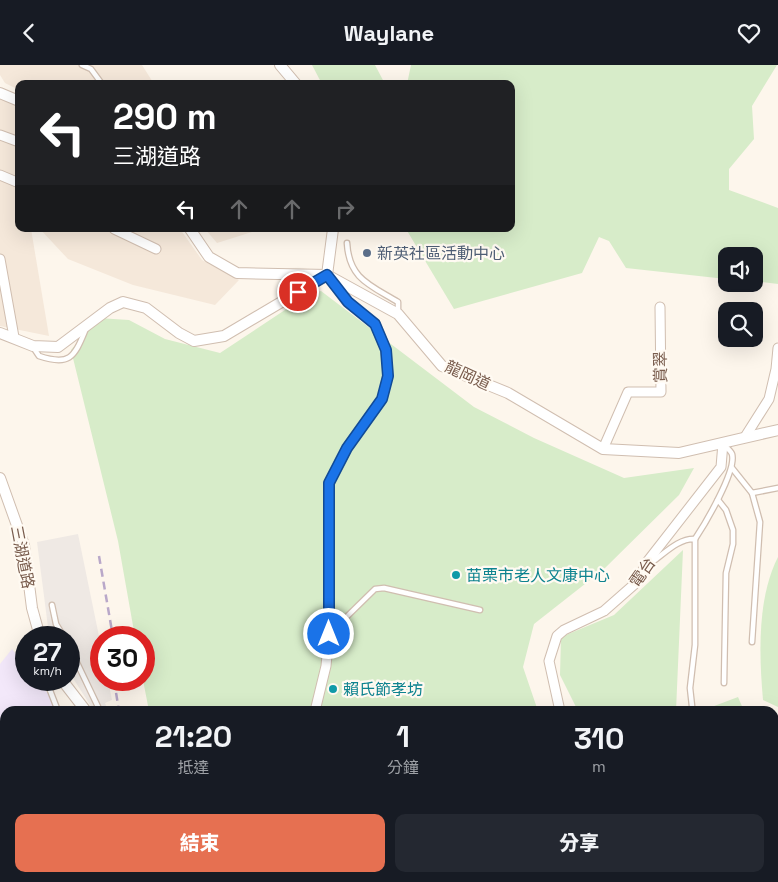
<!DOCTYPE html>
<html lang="zh-TW">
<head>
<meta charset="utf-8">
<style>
	body { margin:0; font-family:"Space Grotesk","Noto Sans TC",sans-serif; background:#242831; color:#f1f3f6; height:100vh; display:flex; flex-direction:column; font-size:19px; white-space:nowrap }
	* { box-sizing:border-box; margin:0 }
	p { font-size:16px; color:#9ea1a6 }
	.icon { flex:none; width:28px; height:28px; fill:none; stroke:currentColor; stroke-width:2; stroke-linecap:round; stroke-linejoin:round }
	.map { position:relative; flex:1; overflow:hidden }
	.sheet { position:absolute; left:0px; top:641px; width:779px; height:176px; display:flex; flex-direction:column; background:#171b24; border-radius:15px 15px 0 0; box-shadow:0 5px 20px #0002 }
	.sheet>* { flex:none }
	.hud { position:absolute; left:15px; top:15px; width:500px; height:152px; border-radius:10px; box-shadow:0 5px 20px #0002; background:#202124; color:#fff; overflow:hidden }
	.fabs { position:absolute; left:718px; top:182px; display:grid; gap:10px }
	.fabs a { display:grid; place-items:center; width:45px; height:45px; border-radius:10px; background:#171b24; box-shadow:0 5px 20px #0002; font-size:25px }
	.speed { position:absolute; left:15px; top:561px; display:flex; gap:10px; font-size:25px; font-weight:700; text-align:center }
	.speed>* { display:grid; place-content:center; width:65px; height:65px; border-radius:50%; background:#171b24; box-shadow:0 5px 20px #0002; line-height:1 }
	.speed small { font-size:12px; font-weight:400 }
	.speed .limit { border:8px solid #d22; background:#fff; color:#111 }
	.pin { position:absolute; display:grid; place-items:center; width:42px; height:42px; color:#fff; margin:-21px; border:2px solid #fff; border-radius:50%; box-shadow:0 1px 5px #0007 }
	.me { position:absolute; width:55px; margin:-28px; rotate:0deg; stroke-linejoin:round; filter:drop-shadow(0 0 4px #0008) }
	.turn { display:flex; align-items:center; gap:18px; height:105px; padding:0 15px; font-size:22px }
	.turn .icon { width:65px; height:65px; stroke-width:2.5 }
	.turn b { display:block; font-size:35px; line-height:42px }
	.lanes { display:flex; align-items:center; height:48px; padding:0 15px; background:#0003; justify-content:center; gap:25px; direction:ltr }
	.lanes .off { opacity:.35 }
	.eta { display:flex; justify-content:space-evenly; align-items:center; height:85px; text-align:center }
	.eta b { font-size:30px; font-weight:800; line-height:35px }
	.action { display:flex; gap:10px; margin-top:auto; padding:10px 15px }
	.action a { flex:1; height:58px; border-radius:10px; background:#e67051; color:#fff; font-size:20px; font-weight:800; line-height:58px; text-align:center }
	.action a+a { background:#242831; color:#f1f3f6 }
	header { display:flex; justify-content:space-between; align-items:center; height:65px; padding:0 15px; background:#171b24; font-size:22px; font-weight:800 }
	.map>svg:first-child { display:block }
	.residential { fill:#f5e8da }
	.industrial { fill:#efe9e4 }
	.education { fill:#f3e8fa }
	.green { fill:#d7ecc9 }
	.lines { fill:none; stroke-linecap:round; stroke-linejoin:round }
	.service-casing { stroke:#d0beb0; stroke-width:7 }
	.minor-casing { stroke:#d0beb0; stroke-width:11 }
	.tertiary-casing { stroke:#d0beb0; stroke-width:12 }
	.service { stroke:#fff; stroke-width:4.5 }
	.minor { stroke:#fff; stroke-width:9 }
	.tertiary { stroke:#fff; stroke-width:10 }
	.rail { stroke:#b9a8c9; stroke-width:2.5; stroke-dasharray:8 5; stroke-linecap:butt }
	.route-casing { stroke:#114b97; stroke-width:12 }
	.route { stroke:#1a73e8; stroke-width:9 }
	.service-dot { fill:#5c6f8a; stroke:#fffaf2; stroke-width:2 }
	.culture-dot { fill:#0f9aa8; stroke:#fffaf2; stroke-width:2 }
	.labels { text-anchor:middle; stroke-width:4.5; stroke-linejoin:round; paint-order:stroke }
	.service-label { font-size:16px; fill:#4e5e75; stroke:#fffaf2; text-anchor:start }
	.street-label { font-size:16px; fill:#795c4d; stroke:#fffaf2 }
	.culture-label { font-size:16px; fill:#0d838f; stroke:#fffaf2; text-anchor:start }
</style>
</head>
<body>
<header><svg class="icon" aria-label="back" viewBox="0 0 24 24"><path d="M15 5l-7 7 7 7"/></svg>Waylane<svg class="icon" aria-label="heart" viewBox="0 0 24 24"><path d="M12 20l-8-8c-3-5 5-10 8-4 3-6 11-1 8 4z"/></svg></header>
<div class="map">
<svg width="778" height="817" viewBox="0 0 778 817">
	<rect width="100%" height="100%" fill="#fdf6ec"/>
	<!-- residential -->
	<g class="residential">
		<polygon points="0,0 142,0 154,19 19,19 19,25 5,18 0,10"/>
		<polygon points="0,32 19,40 19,164 31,164 49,271 0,261"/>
		<polygon points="40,164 180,164 202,195 239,215 215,240 133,220 68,194"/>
		<polygon points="205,164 262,164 217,178"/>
	</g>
	<!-- industrial -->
	<polygon class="industrial" points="78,469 101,581 101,615 108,615 112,635 105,638 108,646 94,646 69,607 69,572 53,572 48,562 37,477"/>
	<!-- education -->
	<polygon class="education" points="12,584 26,602 26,615 37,615 62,646 5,646 5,812 96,813 96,817 0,817 0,599"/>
	<!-- green -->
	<g class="green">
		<polygon points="312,0 375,0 385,19 322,19"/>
		<polygon points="411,0 777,0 752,41 754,74 729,104 729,125 778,143 778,219 754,216 754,191 726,191 726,214 626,203 609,176 599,172 582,208 454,244 406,164 511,164 511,19 407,19"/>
		<polygon points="321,226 474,342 534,373 624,413 694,403 679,430 604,504 534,559 523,602 538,646 149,646 143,615 144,572 135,572 118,476 71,285 98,253 129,255 165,274 220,288 309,229"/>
		<polygon points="683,485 676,646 578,646 560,610 561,572 614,550"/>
		<path d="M778 492V642L763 635C759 590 757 533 778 492Z"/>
		<polygon points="738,632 744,646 701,646"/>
		<polygon points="0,776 5,779 5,812 30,813 30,817 0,817"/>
		<polygon points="181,813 591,813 590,817 182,817"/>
	</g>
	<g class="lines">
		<!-- service casing -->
		<g class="service-casing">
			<g id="service">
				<polyline points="82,0 91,4 102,19"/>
				<path d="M347 178C349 214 370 220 398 237V247"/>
				<path d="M33 282 39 291C69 301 74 293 85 266"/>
				<polyline points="732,403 752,428 760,457 752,577"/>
				<polyline points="752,428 778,423"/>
				<polyline points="718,435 726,445 733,465 733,479 726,508 724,618"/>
				<path d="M695 474C705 459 737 405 732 389 731 386 726 382 724 380"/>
				<path d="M648 497H652C665 488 679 473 695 474V580L690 623 692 641"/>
				<polyline points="52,540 56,559 64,572"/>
				<polyline points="329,569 375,524 384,523 480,545"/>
				<polyline points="69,581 100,646"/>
				<polyline points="46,615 58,646"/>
				<polyline points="237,812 237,817"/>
				<polyline points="668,812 669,817"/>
				<polyline points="415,817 416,812"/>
				<polyline points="447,817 449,812"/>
				<polyline points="555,817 562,812"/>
			</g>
		</g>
		<!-- minor casing -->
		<g class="minor-casing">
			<g id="minor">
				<polyline points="0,70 19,77"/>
				<polyline points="0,110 19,118"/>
				<polyline points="114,164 156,184"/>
				<polyline points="0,194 14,272"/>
				<polyline points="745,372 769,334 776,304 778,283"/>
				<polyline points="603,384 628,327 661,327 660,242"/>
				<polyline points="315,646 326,601 329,569 329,418 347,383 382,334 388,311 386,285 375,259 347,237 329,212"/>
				<polyline points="560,646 549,596 557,571 564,565 604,546 637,517 647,497 721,402 723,378"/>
				<polyline points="263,817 264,812"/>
				<polyline points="616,817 617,812"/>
			</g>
		</g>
		<!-- tertiary casing -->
		<g class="tertiary-casing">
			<g id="tertiary">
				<polyline points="280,0 296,19"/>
				<polyline points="0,28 19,36"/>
				<polyline points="190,164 209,192 237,208 327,210 398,249 442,301 508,328 603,384 679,388 778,365"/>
				<polyline points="0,268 33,281 58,282 110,243 123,237 146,243 179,268 194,276 224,271 327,210 333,164"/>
				<polyline points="0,413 24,480 32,543 40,572"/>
				<polyline points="62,615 86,646"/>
				<polyline points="122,812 122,817"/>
			</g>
		</g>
		<!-- service -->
		<use href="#service" class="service"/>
		<!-- minor -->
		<use href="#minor" class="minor"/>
		<!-- tertiary -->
		<use href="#tertiary" class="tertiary"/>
		<!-- rail -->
		<g class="rail">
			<polyline points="99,491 113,572"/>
			<polyline points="114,615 119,646"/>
			<polyline points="154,812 155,817"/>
		</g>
	</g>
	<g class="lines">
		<!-- route casing -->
		<g class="route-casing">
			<polyline id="route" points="298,227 327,210 348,237 375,259 386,285 388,311 382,334 347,383 329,418 329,569"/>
		</g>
		<!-- route -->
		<use href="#route" class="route"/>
	</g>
	<!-- markers -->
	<circle class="service-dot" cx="367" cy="188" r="5"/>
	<g class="culture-dot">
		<circle cx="456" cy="510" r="5"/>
		<circle cx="333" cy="624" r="5"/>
	</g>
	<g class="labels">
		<!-- service labels -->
		<g class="service-label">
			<text x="377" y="194">新英社區活動中心</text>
		</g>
		<!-- street labels -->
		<g class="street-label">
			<text transform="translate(660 302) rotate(-91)" y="6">賞翠</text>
			<text transform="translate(468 310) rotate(25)" y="6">龍岡道</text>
			<text transform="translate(23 492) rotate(79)" y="6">三湖道路</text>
			<text transform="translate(642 507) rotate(-55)" y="6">電台</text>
		</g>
		<!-- culture labels -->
		<g class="culture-label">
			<text x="466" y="516">苗栗市老人文康中心</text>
			<text x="343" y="630">賴氏節孝坊</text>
		</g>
	</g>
</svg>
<div class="fabs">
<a><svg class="icon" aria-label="sound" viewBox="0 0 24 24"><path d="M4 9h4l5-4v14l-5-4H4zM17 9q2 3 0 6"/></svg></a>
<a><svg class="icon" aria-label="search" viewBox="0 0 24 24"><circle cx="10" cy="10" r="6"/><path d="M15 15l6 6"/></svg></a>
</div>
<div class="speed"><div>27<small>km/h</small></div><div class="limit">30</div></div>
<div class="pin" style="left:298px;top:227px;background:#d93025"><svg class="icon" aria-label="arrive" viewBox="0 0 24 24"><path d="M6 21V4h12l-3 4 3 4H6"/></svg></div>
<svg class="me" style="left:329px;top:569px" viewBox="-20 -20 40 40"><circle r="17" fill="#1a73e8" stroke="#fff" stroke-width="3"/><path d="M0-11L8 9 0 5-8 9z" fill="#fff"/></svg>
<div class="hud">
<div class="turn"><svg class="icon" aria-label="left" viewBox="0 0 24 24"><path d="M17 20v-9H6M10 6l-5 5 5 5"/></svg><div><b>290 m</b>三湖道路</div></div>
<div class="lanes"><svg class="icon" aria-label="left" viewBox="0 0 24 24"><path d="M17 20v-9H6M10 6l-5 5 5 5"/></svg><svg class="icon off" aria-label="ahead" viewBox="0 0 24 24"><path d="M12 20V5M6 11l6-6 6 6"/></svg><svg class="icon off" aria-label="ahead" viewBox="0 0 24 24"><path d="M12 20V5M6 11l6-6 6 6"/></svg><svg class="icon off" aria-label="right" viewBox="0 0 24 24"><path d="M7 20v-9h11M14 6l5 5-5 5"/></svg></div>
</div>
<section class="sheet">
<div class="eta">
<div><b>21:20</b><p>抵達</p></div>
<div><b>1</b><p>分鐘</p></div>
<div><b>310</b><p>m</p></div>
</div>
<div class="action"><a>結束</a><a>分享</a></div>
</section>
</div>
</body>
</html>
